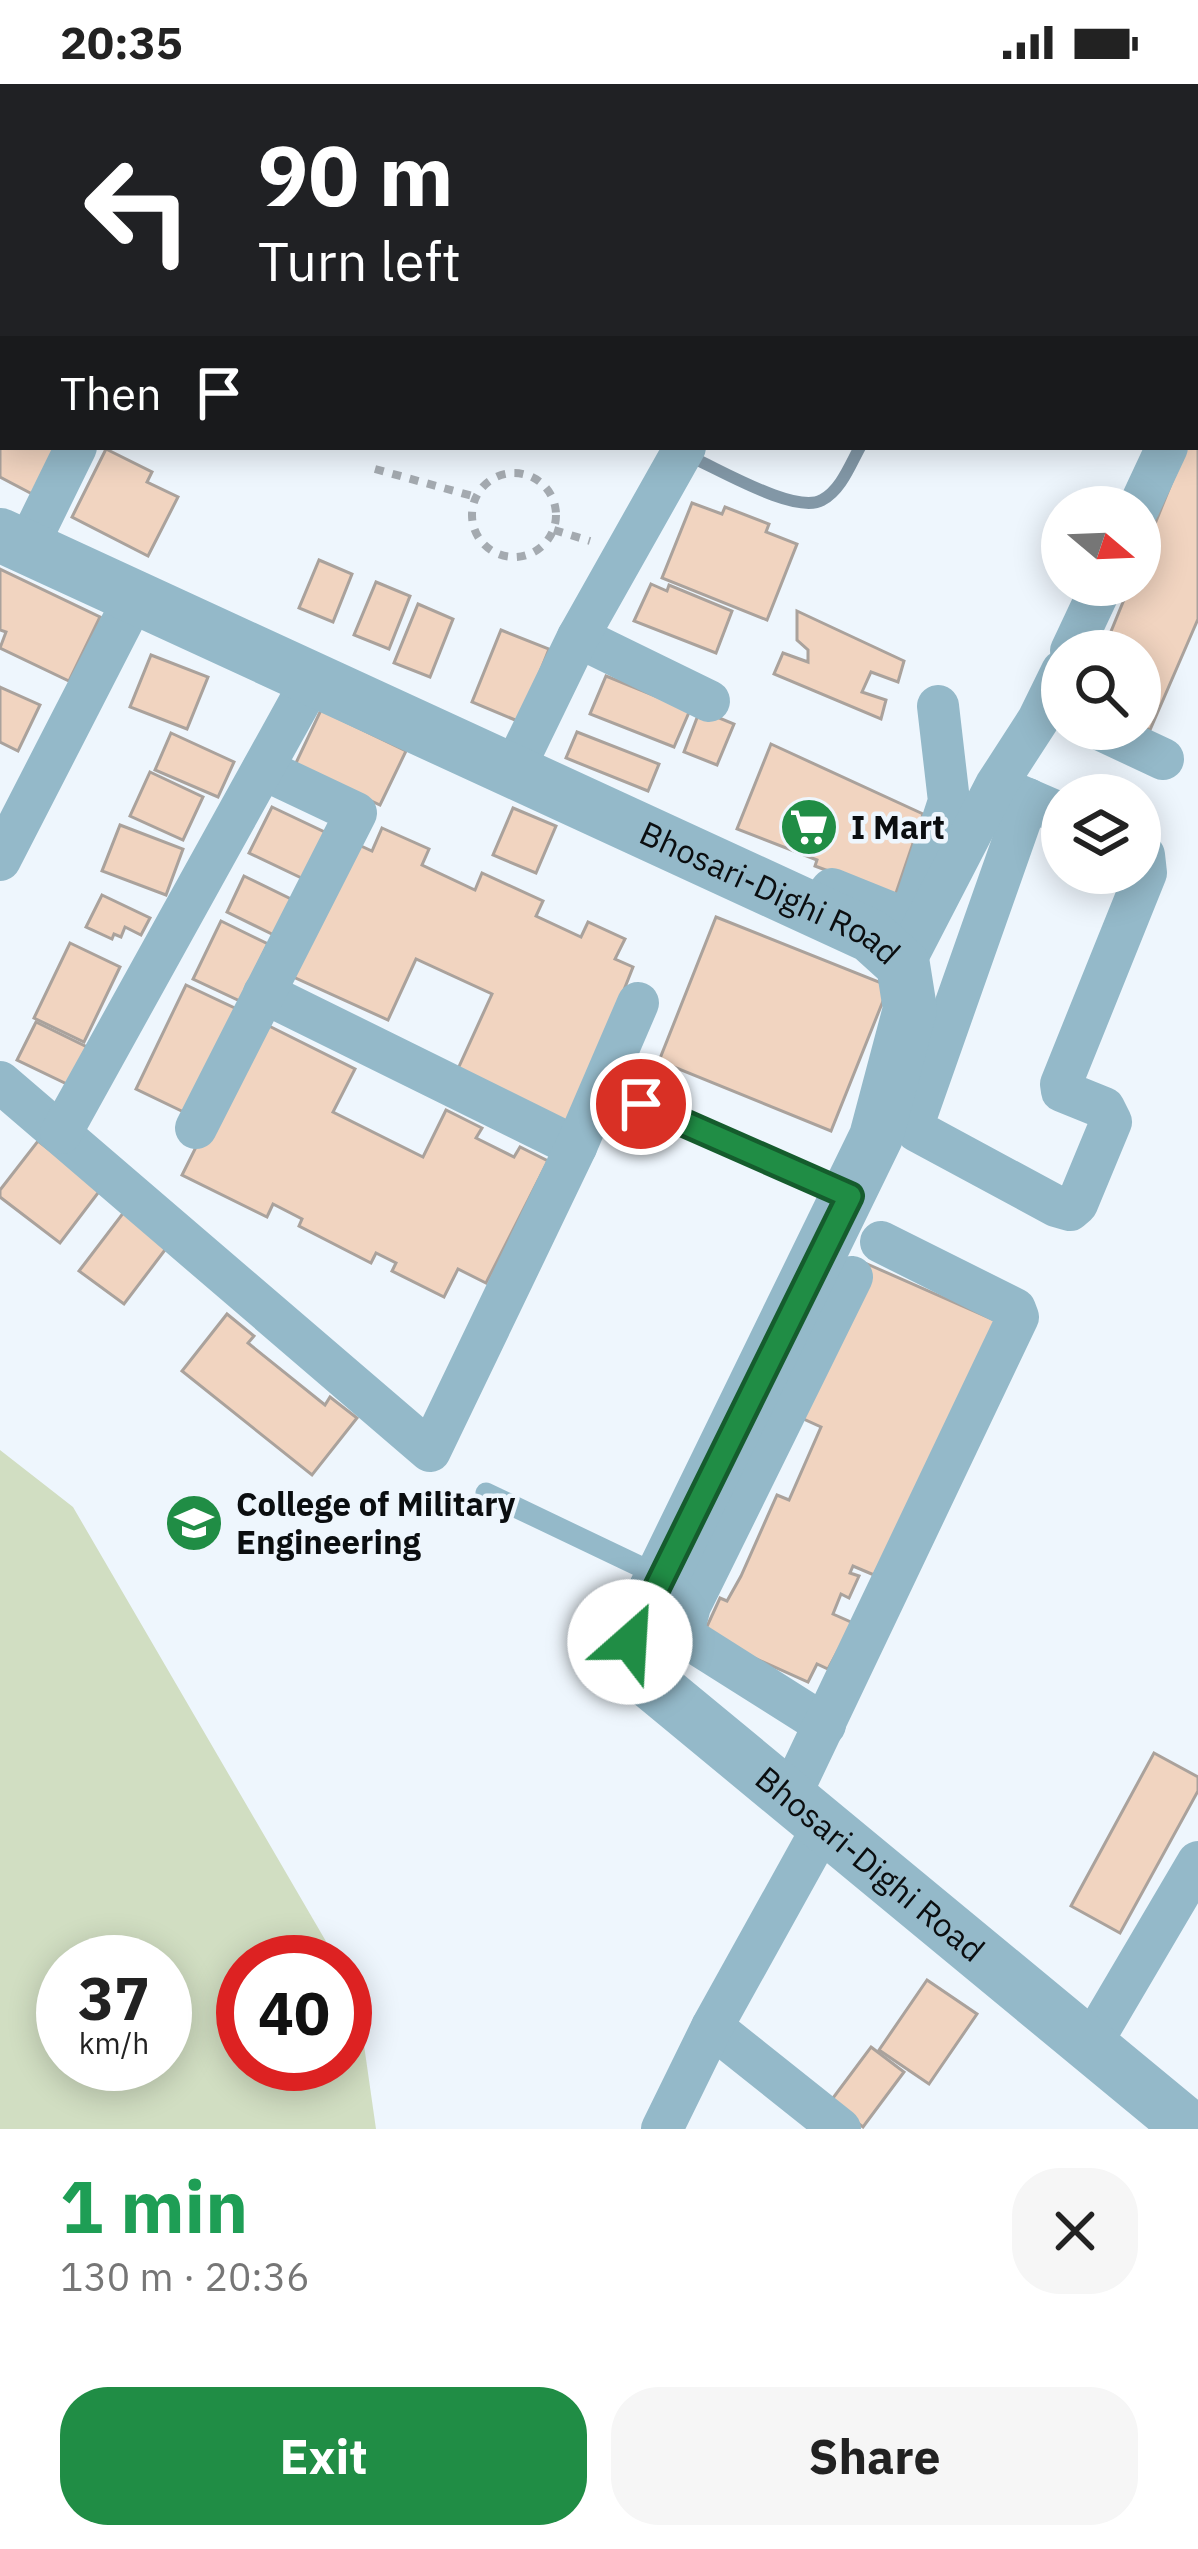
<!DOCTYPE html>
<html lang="en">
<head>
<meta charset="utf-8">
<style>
	body { margin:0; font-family:"IBM Plex Sans",sans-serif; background:#f6f6f6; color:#222; height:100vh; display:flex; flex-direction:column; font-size:45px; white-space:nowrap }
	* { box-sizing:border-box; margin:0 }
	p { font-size:39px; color:#767676 }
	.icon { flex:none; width:66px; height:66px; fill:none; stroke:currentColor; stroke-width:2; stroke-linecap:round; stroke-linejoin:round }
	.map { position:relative; height:2045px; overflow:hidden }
	.sheet { display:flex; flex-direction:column; background:#fff; flex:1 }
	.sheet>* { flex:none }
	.top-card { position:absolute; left:0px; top:0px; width:1200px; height:366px; box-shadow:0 6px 30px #0003; background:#202124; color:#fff; overflow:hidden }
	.needle { width:78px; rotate:109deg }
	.buttons { position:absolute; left:1041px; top:402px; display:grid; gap:24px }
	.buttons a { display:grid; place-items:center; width:120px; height:120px; border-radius:50%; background:#fff; box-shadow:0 6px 30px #0003; font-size:60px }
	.speed { position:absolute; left:36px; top:1851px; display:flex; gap:24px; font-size:60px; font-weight:700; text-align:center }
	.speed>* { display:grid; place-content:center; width:156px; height:156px; border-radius:50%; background:#fff; box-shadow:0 6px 30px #0003; line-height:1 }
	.speed small { font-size:30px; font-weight:400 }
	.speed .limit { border:18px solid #d22; background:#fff; color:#111 }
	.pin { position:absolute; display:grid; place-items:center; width:102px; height:102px; color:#fff; margin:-51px; border:6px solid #fff; border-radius:50%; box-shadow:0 3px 12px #0007 }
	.me { position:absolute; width:132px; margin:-66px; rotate:26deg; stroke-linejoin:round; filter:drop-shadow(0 0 9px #0008) }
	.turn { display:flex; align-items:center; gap:42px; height:252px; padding:0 60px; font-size:54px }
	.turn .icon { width:156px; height:156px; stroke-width:2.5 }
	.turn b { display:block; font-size:84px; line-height:102px }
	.then { display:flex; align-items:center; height:114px; padding:0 60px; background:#0003; gap:24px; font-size:45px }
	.round { display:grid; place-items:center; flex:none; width:126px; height:126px; border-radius:48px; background:#f6f6f6 }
	.overview { display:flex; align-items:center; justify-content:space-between; height:204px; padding:0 60px }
	h1 { font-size:72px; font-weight:800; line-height:90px; color:#1e9e55 }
	.cta { display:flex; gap:24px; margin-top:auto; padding:24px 60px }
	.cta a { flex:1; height:138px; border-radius:48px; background:#208d45; color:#fff; font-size:48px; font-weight:800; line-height:138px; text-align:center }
	.cta a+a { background:#f6f6f6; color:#222 }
	.status { display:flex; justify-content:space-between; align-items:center; height:84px; padding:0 60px; background:#fff; direction:ltr }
	.status svg { height:33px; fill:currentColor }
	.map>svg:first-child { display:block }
	.green { fill:#d1dec2; fill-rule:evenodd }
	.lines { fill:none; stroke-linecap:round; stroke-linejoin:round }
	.stream { stroke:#8297a6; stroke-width:12 }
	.building { fill:#f1d4c0; stroke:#aaa29c; stroke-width:3 }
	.path { stroke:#a4aab0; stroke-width:8; stroke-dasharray:9 9; stroke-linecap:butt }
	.service { stroke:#94b9c9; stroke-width:21 }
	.minor { stroke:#94b9c9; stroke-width:42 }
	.tertiary { stroke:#94b9c9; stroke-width:54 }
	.route-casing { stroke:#155c2d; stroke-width:30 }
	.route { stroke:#208d45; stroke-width:21 }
	.labels { text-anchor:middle; stroke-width:9; stroke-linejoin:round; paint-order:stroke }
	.poi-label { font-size:33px; font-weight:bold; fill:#0b0e10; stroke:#eef6fd; text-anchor:start }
	.street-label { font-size:33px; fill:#0b0e10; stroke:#eef6fd }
</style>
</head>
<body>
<div class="status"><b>20:35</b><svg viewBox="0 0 49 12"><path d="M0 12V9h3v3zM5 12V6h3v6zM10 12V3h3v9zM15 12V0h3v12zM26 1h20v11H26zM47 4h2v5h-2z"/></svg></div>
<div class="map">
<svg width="1198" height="2045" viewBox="0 0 1198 2045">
	<rect width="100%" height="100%" fill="#eef6fd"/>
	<!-- green -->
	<path class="green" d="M0 1366 73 1423 338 1878H243V1980H345V1891L357 1912 376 2045H0ZM63 1878H165V1980H63Z"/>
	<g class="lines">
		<!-- stream -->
		<g class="stream">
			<polyline points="1197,138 1198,138"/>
			<polyline points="0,150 3,151"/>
			<path d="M691 373C719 385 796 431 822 416 841 406 850 381 860 363"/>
		</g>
	</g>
	<!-- building -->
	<g class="building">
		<polygon points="159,0 241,0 157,3"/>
		<polygon points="667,0 768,0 774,3 665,3"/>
		<polygon points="0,325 3,363 61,363 36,412 0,393"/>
		<polygon points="1198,333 1198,535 1150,646 1140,641 1140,567 1103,567 1130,501 1140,501 1140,477 1186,363 1197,363"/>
		<polygon points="106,365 152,388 147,398 178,413 148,472 72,433"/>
		<polygon points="692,419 722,430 725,423 769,440 766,448 797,460 767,536 662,494"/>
		<polygon points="319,476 352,490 333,538 299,524"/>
		<polygon points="0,485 100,533 69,597 0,564 6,548 0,546"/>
		<polygon points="376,498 410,512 389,565 354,551"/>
		<polygon points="651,500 667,507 669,501 732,527 716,569 634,537"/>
		<polygon points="418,520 453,535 430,593 394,579"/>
		<polygon points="797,527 904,577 898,598 871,588 862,608 886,616 881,635 774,590 783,569 808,578 808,566 797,556"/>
		<polygon points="501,546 549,565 520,638 472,618"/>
		<polygon points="151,571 208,593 187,645 130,623"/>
		<polygon points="606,592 690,626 674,663 590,630"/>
		<polygon points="0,603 40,621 18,667 0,658"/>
		<polygon points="321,626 406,667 380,721 295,681"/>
		<polygon points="700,626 734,640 717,681 684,668"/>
		<polygon points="577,648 659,680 648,707 566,674"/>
		<polygon points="171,649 234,678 218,713 155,686"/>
		<polygon points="771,660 923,730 895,812 815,782 817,776 737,745"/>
		<polygon points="150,688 203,713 183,756 130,732"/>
		<polygon points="272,723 333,752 310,798 249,769"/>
		<polygon points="513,724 556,742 536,789 493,771"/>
		<polygon points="120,741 183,765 166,811 102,787"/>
		<polygon points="382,744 429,765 422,781 475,806 482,789 543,817 536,832 581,853 588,838 625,855 615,875 633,883 571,1040 457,987 492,910 416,875 388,936 289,891 350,757 372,767"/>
		<polygon points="244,792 295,817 278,853 227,828"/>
		<polygon points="102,811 150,834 141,851 125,843 121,853 114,850 112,855 86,843"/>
		<polygon points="716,833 889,902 831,1047 659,977"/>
		<polygon points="221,837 268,860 240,917 193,895"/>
		<polygon points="70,859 120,883 84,958 34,934"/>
		<polygon points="186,901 241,927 190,1031 136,1005"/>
		<polygon points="259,937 355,985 333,1028 423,1073 446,1026 482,1044 476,1054 514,1073 520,1063 548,1077 486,1199 458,1185 444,1213 392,1187 396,1179 376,1169 371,1179 299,1142 302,1135 273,1120 267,1133 182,1091"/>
		<polygon points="36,938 87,963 69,1001 17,976"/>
		<polygon points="38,1057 101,1105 60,1159 0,1113 0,1106"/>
		<polygon points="127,1124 171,1158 124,1220 79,1187"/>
		<polygon points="865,1179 1003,1240 874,1491 853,1482 850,1489 859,1492 849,1514 841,1510 833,1530 853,1539 828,1585 817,1580 808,1598 703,1551 720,1514 727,1517 741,1492 777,1411 789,1416 821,1343 797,1332"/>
		<polygon points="227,1230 254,1252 248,1259 325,1321 330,1313 357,1334 312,1391 182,1287"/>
		<polygon points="1154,1669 1198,1693 1198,1707 1120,1849 1071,1822"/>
		<polygon points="927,1896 977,1930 929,2000 879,1966"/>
		<polygon points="871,1963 904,1988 863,2043 830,2018"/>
	</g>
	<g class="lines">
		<!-- path -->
		<g class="path">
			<polyline points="375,385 476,413"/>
			<circle cx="514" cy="431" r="42"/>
			<polyline points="554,446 590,457"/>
		</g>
		<!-- service -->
		<g class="service">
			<polyline points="641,1020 849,1111"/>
			<polyline points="486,1409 662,1493"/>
		</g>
		<!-- minor -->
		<g class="minor">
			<polyline points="62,0 66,3"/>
			<polyline points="1183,1 1183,0"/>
			<polyline points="866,3 867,0"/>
			<polyline points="0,107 3,103"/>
			<polyline points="1197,298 1198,296"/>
			<polyline points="1139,423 1167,363"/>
			<polyline points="27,463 76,363"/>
			<polyline points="578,553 709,617"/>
			<polyline points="1071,567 1102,501"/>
			<polyline points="1099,645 1163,675"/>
			<polyline points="514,685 578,553 685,363"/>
			<polyline points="1002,704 1062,730"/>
			<polyline points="1028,715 913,1041 917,1047 1056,1122 1070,1126 1077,1120 1111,1038 1104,1024 1062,1007 1061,1000 1146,789 1144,771 1140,767"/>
			<polyline points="0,776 135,513"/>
			<polyline points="815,826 832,805 899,832 913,827 949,717 938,622"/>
			<polyline points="903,881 996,701 1038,636 1062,587"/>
			<polyline points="264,909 576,1063"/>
			<polyline points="0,998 430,1367 576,1063 638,919"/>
			<polyline points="196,1044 356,729 263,685"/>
			<polyline points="61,1049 313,594"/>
			<polyline points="825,1641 692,1557 684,1545 690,1522 852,1193"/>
			<polyline points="789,1714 1018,1233 1015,1225 881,1158"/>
			<polyline points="712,1943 840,2045"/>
			<polyline points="1089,1963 1198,1778"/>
			<polyline points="662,2045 712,1943 823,1743"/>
		</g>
		<!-- tertiary -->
		<g class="tertiary">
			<polyline points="30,3 32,0"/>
			<polyline points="0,45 3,40"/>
			<path id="s1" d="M0 451 871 852 903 881 910 925 876 1053 630 1558 638 1588 1191 2045"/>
		</g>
	</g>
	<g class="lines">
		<!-- route casing -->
		<g class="route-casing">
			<polyline id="route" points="630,1558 850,1112 641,1020"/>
		</g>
		<!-- route -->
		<use href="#route" class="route"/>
	</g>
	<!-- icons -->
	<defs>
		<g id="supermarket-disc" transform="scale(3)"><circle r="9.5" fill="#208d45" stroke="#eef6fd"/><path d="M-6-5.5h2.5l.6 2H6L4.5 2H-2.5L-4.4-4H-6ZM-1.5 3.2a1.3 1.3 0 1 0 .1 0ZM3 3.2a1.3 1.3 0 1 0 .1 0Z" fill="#fff"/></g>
		<g id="university-disc" transform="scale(3)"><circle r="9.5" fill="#208d45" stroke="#eef6fd"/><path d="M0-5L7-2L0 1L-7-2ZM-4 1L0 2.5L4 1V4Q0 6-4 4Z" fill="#fff"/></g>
	</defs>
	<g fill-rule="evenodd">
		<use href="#supermarket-disc" x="809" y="743"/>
		<use href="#university-disc" x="194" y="1439"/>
	</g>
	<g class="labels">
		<!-- poi labels -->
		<g class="poi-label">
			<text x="851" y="755">I Mart</text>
			<text x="236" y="1432">College of Military<tspan x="236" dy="38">Engineering</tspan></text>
		</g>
		<!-- street labels -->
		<g class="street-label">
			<text dy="12" stroke="none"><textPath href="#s1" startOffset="849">Bhosari-Dighi Road</textPath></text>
			<text dy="12" stroke="none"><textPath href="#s1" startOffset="2073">Bhosari-Dighi Road</textPath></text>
		</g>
	</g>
</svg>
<div class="buttons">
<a><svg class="needle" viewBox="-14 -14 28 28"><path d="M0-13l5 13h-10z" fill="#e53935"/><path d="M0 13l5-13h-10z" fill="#767676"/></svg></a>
<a><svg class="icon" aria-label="search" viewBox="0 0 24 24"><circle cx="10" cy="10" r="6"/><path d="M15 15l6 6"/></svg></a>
<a><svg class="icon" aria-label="layers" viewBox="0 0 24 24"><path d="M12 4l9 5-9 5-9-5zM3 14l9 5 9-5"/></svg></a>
</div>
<div class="speed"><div>37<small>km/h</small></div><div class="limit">40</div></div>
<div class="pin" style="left:641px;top:1020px;background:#d93025"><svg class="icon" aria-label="arrive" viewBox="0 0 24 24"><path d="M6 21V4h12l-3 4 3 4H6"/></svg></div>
<svg class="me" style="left:630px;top:1558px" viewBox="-20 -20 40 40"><circle r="19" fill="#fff"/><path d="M0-13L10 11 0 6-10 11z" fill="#208d45"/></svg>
<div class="top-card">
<div class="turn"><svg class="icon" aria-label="left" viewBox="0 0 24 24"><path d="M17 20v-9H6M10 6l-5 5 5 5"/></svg><div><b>90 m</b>Turn left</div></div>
<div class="then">Then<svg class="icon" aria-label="arrive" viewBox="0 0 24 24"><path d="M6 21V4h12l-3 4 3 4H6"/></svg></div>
</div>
</div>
<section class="sheet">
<div class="overview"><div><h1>1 min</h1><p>130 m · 20:36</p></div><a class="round"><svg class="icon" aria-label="close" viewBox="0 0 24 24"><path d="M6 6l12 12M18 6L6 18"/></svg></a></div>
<div class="cta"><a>Exit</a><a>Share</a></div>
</section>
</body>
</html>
